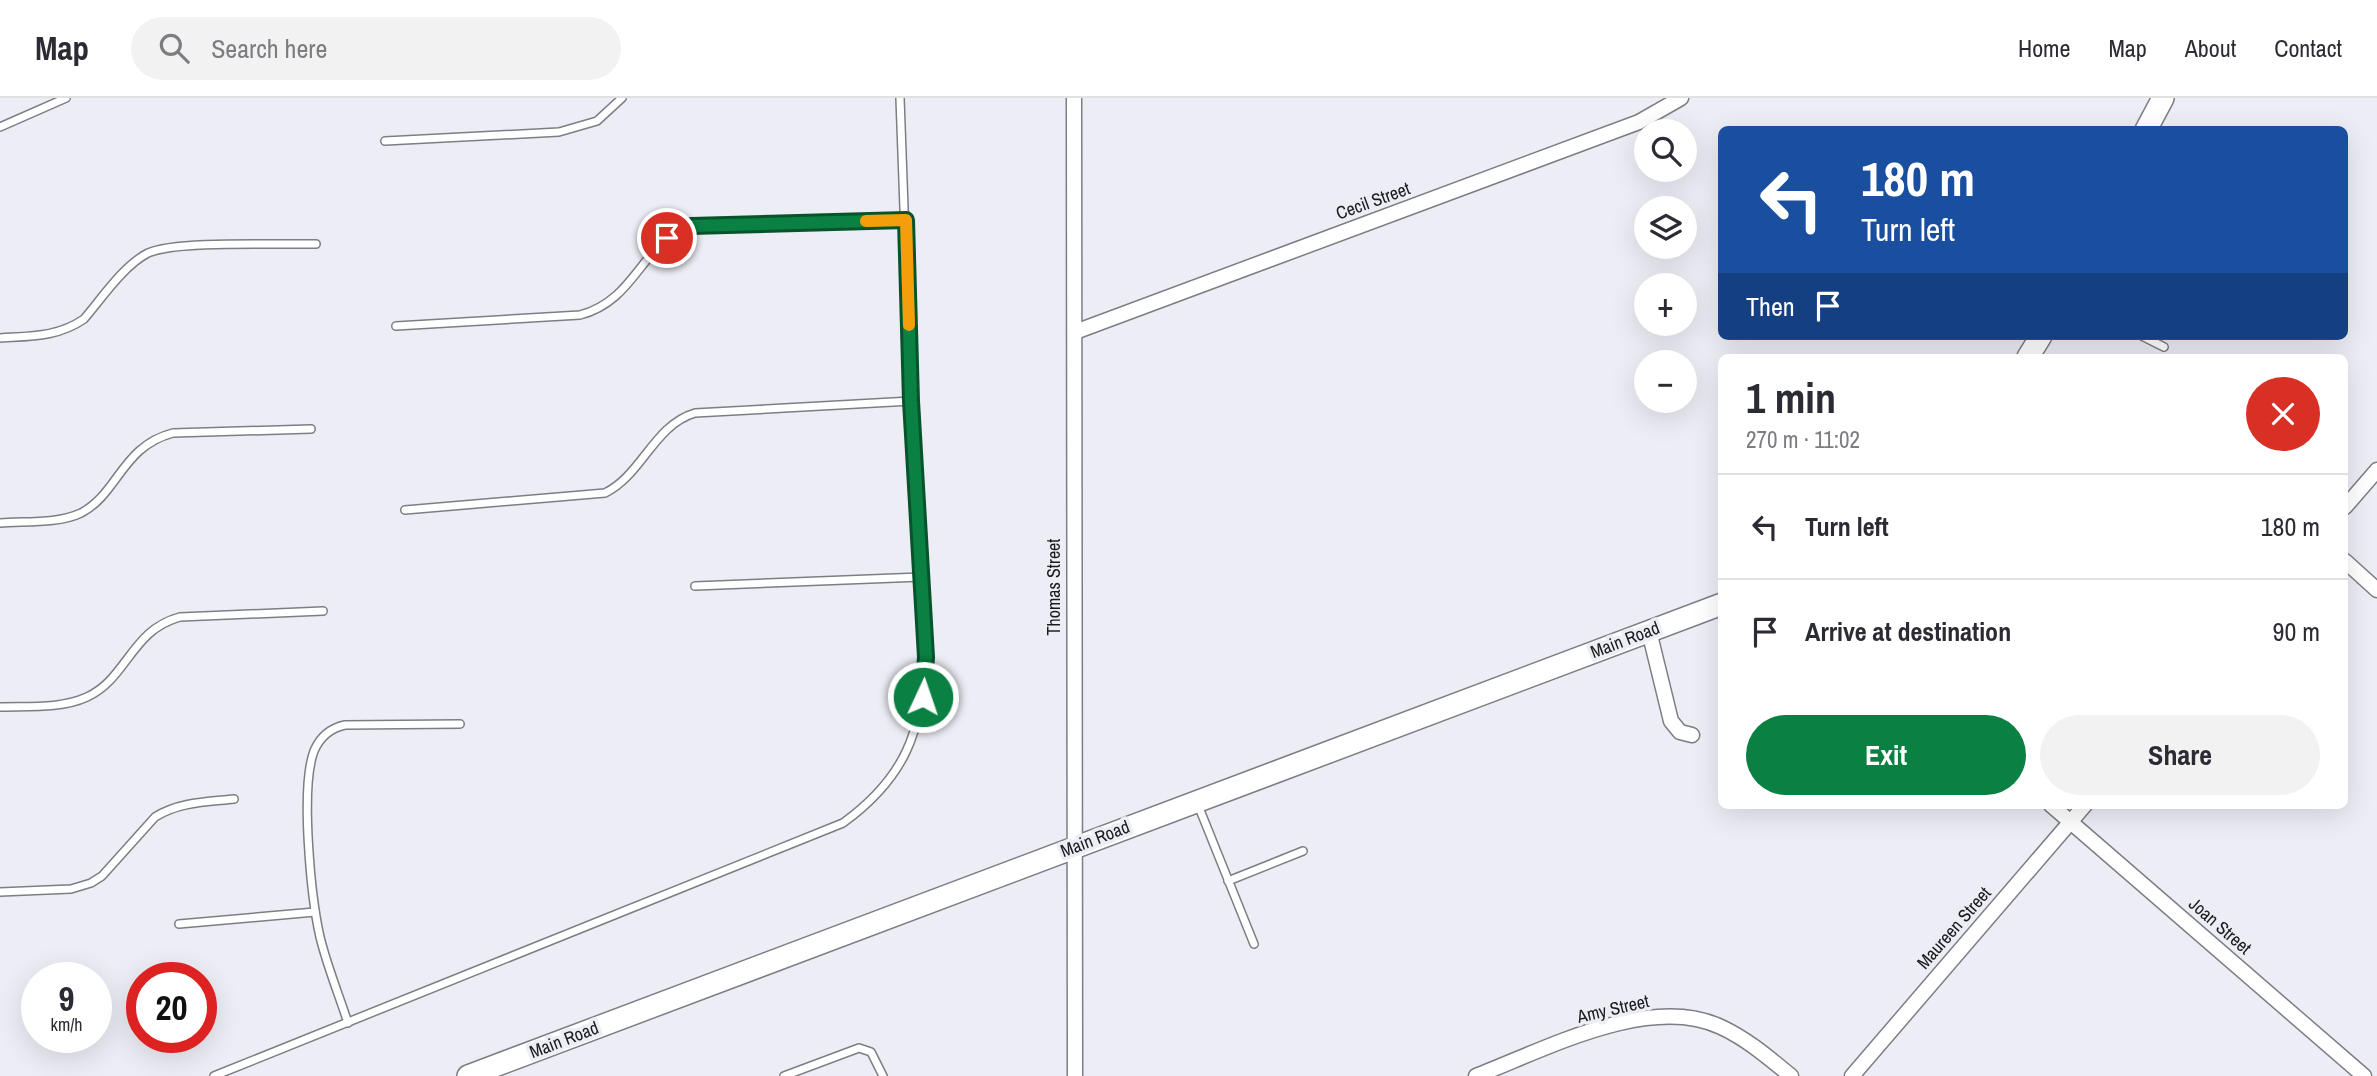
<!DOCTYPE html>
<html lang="en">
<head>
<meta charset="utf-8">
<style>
	body { margin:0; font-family:"Archivo Narrow",sans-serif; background:#f2f2f3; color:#2b2b33; height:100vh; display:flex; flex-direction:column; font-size:26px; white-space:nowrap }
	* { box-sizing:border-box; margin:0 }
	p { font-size:23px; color:#7c7c81 }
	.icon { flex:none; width:38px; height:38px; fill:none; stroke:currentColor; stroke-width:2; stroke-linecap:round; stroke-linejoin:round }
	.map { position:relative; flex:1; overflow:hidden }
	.sheet { position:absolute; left:1718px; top:256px; width:630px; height:455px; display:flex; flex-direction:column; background:#fff; border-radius:10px; box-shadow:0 7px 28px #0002 }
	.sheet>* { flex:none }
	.hud { position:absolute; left:1718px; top:28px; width:630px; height:214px; border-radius:10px; box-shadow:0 7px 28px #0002; background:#1a4fa0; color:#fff; overflow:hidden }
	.tools { position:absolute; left:1634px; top:21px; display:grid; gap:14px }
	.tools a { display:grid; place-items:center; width:63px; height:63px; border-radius:50%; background:#fff; box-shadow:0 7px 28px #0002; font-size:35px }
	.speed { position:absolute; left:21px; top:864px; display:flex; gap:14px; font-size:35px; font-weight:700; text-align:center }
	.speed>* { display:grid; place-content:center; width:91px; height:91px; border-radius:50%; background:#fff; box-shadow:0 7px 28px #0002; line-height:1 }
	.speed small { font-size:18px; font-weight:400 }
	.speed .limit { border:10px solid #d22; background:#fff; color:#111 }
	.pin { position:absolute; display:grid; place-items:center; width:60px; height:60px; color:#fff; margin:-30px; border:4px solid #fff; border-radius:50%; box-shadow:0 2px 7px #0007 }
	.me { position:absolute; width:77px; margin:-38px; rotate:3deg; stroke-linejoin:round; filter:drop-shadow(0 0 5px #0008) }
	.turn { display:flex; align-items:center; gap:24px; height:147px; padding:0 28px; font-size:32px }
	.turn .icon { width:91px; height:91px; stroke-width:2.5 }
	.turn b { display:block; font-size:49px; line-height:60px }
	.then { display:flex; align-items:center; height:66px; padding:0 28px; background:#0003; gap:14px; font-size:26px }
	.round { display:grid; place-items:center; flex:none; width:74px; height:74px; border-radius:37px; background:#f2f2f3 }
	.headline { display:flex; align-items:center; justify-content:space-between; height:119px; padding:0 28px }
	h1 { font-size:42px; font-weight:800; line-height:52px }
	.button { display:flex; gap:14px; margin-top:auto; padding:14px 28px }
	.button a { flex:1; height:80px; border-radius:42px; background:#0b8043; color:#fff; font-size:28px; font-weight:800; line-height:80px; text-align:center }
	.button a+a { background:#f2f2f3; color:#2b2b33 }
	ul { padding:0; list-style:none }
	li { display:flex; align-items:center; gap:21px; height:105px; padding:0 28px; border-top:2px solid #e1e1e2 }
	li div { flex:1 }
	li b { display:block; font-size:26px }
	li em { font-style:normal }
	header { display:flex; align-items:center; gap:42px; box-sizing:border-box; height:98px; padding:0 35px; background:#fff; border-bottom:2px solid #e1e1e2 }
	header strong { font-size:33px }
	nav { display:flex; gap:38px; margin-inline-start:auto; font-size:24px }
	.search { width:490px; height:63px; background:#f2f2f3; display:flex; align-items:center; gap:18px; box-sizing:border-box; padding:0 24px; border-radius:38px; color:#7c7c81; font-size:26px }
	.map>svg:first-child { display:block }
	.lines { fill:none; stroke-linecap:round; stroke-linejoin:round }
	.lane-casing { stroke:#7d7e85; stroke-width:10 }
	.street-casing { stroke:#7d7e85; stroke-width:17 }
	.secondary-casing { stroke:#7d7e85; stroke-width:24 }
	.lane { stroke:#fff; stroke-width:7 }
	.street { stroke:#fff; stroke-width:14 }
	.secondary { stroke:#fff; stroke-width:21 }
	.route-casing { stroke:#07532c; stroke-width:18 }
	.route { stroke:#0b8043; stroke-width:12 }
	.slow { stroke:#f59e0b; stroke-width:12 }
	.labels { text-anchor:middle; stroke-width:7; stroke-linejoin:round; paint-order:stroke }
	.street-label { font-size:18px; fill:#1a1a1d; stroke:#ecedf5 }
</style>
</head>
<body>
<header>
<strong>Map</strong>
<div class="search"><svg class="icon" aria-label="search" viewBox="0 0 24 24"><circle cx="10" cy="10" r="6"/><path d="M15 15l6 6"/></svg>Search here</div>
<nav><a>Home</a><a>Map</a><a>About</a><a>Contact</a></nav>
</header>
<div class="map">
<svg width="2377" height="978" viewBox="0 0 2377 978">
	<rect width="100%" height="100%" fill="#ecedf5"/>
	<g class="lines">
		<!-- lane casing -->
		<g class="lane-casing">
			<g id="lane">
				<polyline points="0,29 66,0"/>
				<polyline points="385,43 559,34 597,23 622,0"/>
				<path d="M396 228 580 217C637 202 641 144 691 128L906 122"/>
				<polyline points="2142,238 2164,249"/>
				<path d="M0 240C31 238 58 239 84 221 102 200 123 168 148 155 176 142 280 147 316 146"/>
				<path d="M405 412 605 395C642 377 654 327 695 315L911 303"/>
				<path d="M0 425C25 423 58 426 81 415 118 396 122 348 173 335L311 331"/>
				<polyline points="695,488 921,479"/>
				<path d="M0 609C28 608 61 611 87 599 127 581 131 532 180 519L323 513"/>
				<polyline points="1198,707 1254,846"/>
				<polyline points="1228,783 1303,753"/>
				<path d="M0 794 71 791 91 785 102 778 155 719C179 704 206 704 234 701"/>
				<polyline points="179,826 315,814"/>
				<path d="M348 925C339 897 327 868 320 839 311 799 300 690 314 653 320 639 331 630 345 627L460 626"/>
				<path d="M214 978 843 725C905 680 922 634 926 559L911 303 900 0"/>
				<polyline points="784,978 859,950 871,954 883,978"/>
			</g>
		</g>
		<!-- street casing -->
		<g class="street-casing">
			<g id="street">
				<polyline points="1074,0 1075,978"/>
				<polyline points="1075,234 1639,24 1681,0"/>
				<polyline points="2345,409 2377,372"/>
				<polyline points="2345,463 2377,492"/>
				<polyline points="1649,533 1671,623 1680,634 1692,637"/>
				<polyline points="2051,707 2364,978"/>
				<path d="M1476 978C1544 952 1649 895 1721 929 1747 941 1769 960 1791 978"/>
				<polyline points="1852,978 2085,707"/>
			</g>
		</g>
		<!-- secondary casing -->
		<g class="secondary-casing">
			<g id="secondary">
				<polyline points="2146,32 2163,0"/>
				<polyline points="2028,259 2041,238"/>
				<polyline points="468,978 1722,506"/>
			</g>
		</g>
		<!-- lane -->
		<use href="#lane" class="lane"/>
		<!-- street -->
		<use href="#street" class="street"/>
		<!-- secondary -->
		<use href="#secondary" class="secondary"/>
	</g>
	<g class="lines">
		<!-- route casing -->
		<g class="route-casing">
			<polyline id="route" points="667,140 691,128 906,122 911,303 926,559 923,599"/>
		</g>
		<!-- route -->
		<use href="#route" class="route"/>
		<!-- slow -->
		<polyline class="slow" points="866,123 906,122 909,227"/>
	</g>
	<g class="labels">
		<!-- street labels -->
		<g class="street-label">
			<text transform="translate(1373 103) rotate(-20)" y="6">Cecil Street</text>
			<text transform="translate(1054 489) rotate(-90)" y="6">Thomas Street</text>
			<text transform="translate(1625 542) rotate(-21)" y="6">Main Road</text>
			<text transform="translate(1095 741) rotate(-21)" y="6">Main Road</text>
			<text transform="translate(2220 828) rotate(41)" y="6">Joan Street</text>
			<text transform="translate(1954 830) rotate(-49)" y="6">Maureen Street</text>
			<text transform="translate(1613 911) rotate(-13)" y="6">Amy Street</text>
			<text transform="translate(564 942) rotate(-21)" y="6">Main Road</text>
		</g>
	</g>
</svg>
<div class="tools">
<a><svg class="icon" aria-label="search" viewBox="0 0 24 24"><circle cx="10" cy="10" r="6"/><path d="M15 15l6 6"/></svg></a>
<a><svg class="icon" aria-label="layers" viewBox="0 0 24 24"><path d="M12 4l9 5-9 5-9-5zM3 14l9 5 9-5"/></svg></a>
<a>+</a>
<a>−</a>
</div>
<div class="speed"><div>9<small>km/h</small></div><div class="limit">20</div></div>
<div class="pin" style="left:667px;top:140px;background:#d93025"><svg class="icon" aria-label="arrive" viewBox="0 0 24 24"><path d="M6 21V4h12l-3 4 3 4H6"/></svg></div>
<svg class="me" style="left:923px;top:599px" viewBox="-20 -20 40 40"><circle r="17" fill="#0b8043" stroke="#fff" stroke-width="3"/><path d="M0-11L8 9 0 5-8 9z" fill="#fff"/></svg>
<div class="hud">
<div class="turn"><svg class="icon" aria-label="left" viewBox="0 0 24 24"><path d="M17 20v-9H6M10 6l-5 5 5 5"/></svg><div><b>180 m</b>Turn left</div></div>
<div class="then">Then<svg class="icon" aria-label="arrive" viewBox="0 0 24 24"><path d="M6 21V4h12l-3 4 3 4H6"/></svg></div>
</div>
<section class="sheet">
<div class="headline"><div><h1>1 min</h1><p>270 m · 11:02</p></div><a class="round" style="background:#d93025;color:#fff"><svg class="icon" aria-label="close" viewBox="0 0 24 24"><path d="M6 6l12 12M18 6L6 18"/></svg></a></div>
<ul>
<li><svg class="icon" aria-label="left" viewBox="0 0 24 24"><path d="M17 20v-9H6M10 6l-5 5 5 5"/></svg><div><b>Turn left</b></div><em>180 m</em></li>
<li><svg class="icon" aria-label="arrive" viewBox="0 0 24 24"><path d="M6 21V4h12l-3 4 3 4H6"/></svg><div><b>Arrive at destination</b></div><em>90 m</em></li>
</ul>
<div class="button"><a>Exit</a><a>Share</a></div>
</section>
</div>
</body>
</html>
